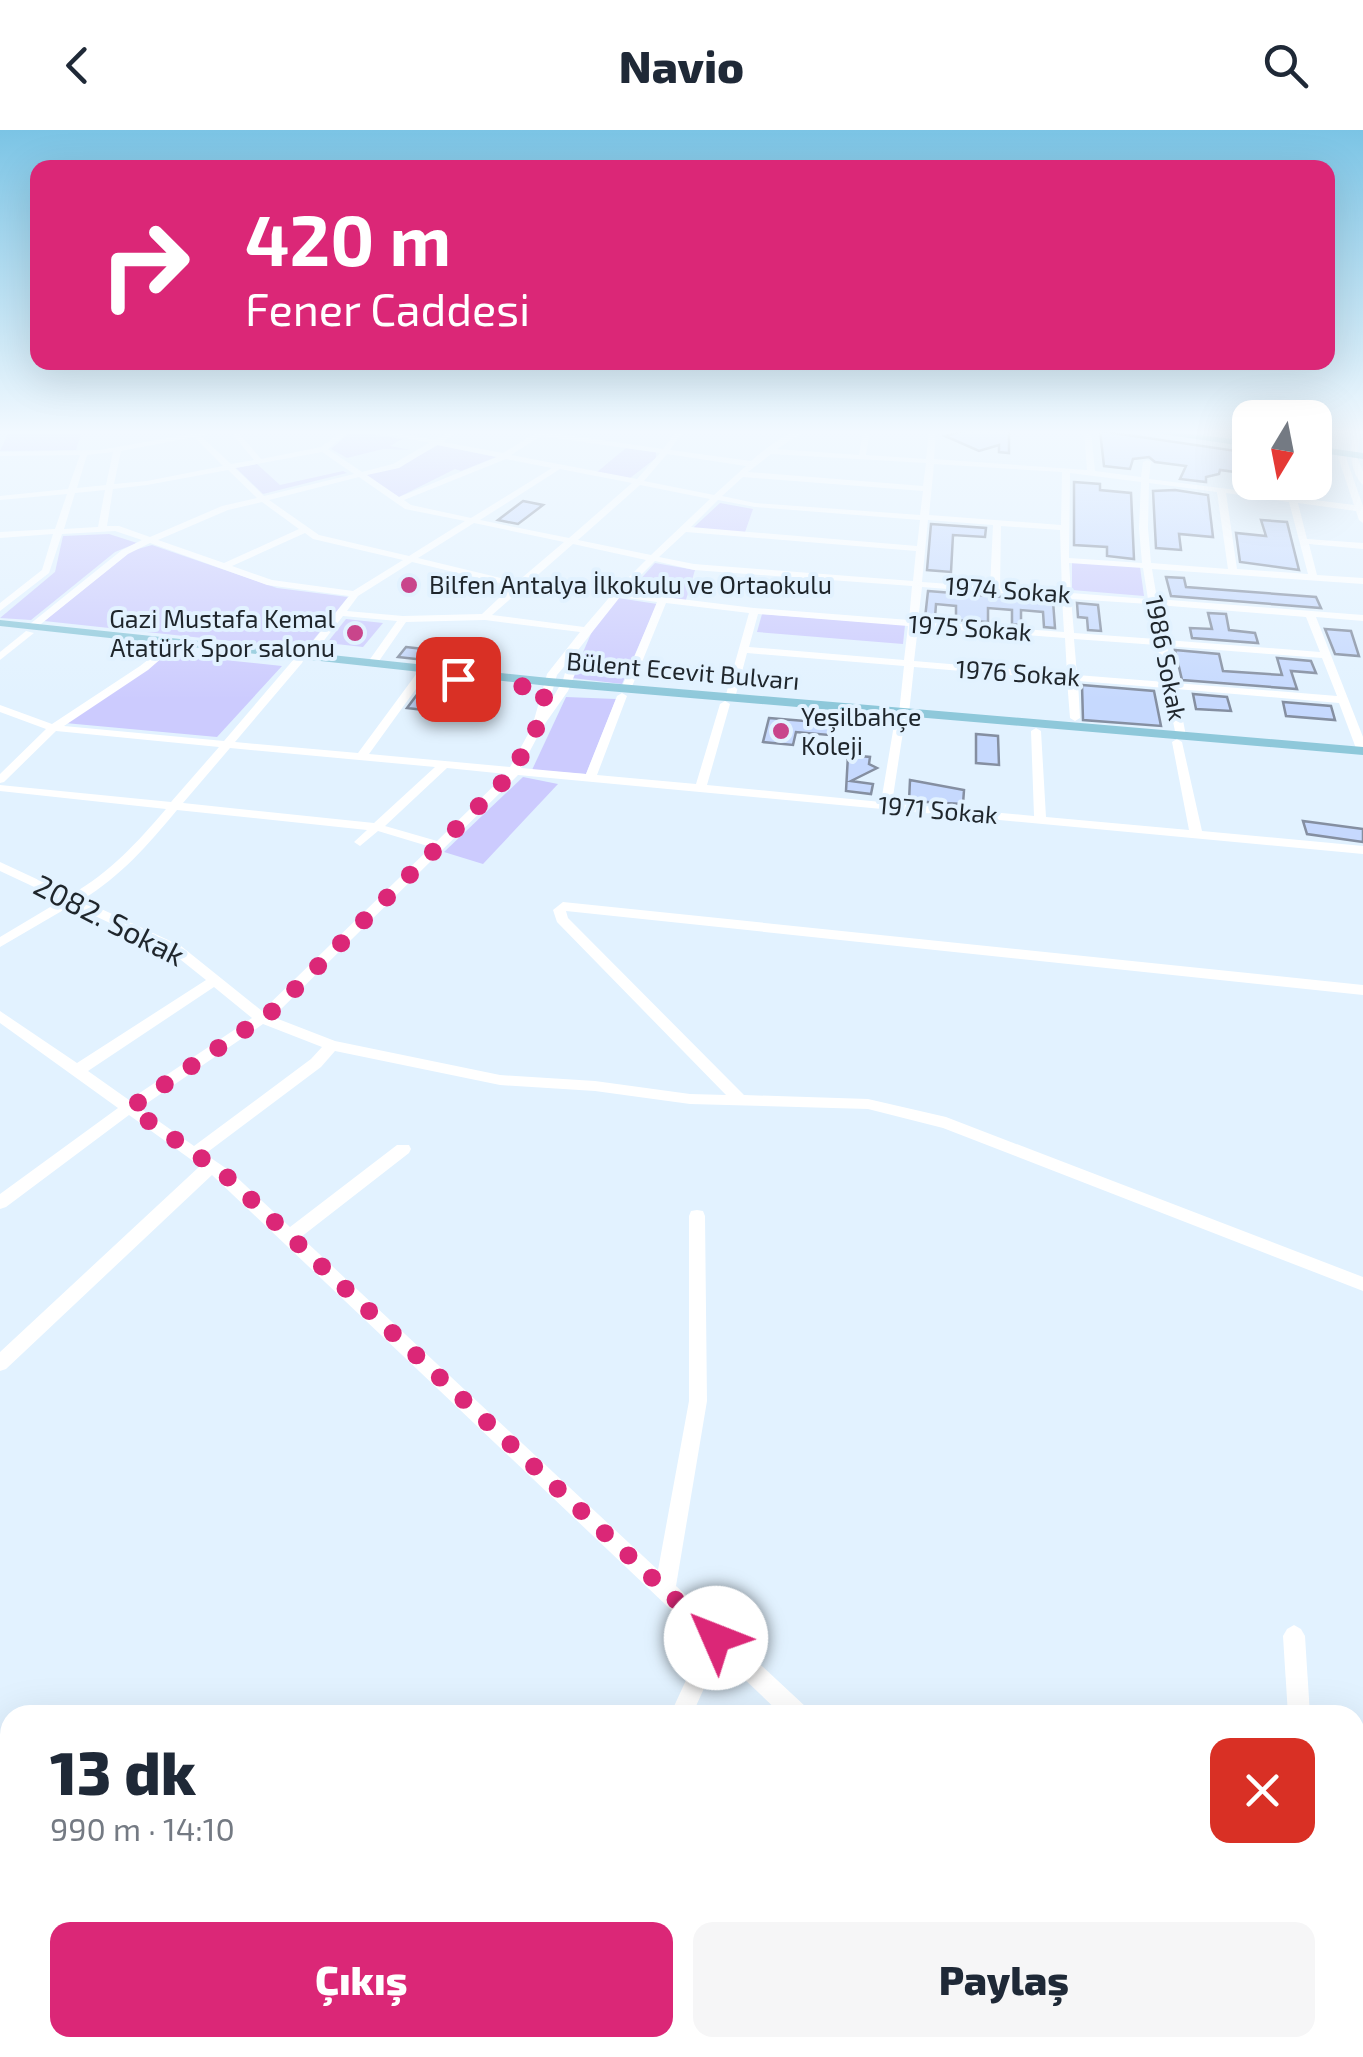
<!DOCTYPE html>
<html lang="tr">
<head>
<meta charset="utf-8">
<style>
	body { margin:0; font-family:"Exo 2",sans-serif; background:#f6f6f7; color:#1f2937; height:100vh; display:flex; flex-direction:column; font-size:38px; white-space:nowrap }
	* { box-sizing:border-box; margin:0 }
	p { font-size:32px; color:#747a83 }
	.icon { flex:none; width:55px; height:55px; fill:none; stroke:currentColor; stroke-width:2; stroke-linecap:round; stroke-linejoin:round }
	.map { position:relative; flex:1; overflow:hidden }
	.side { position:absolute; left:0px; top:1575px; width:1365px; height:352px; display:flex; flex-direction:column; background:#fff; border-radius:30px 30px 0 0; box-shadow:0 10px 40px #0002 }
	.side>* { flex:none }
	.hud { position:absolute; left:30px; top:30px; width:1305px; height:210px; border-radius:20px; box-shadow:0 10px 40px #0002; background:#db2777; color:#fff; overflow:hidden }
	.needle { width:65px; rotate:190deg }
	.fabs { position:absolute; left:1232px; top:270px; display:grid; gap:20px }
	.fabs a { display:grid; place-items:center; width:100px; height:100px; border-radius:20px; background:#fff; box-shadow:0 10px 40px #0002; font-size:50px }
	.pin { position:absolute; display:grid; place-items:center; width:85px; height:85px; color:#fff; margin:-42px; border-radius:20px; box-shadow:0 5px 15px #0006 }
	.me { position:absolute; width:110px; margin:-55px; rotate:314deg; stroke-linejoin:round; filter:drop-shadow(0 0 8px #0008) }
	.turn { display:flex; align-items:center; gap:35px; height:210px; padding:0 50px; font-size:45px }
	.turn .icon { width:130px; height:130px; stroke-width:2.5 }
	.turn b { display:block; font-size:70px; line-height:85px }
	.round { display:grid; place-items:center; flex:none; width:105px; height:105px; border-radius:20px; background:#f6f6f7 }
	.head { display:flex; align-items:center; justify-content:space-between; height:170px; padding:0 50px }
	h1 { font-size:60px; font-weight:800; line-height:75px }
	.primary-button { display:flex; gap:20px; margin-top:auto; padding:20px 50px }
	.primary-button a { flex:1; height:115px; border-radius:20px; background:#db2777; color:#fff; font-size:40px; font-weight:800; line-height:115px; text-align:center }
	.primary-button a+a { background:#f6f6f7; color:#1f2937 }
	header { display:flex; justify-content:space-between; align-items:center; height:130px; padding:0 50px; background:#fff; font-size:45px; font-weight:800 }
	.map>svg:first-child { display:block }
	.green { fill:#cccbfe }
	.building { fill:#c6d9fe; stroke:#858fa1; stroke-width:2.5 }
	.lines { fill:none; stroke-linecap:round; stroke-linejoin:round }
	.minor { fill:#fff; fill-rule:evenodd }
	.major { fill:#8ec8da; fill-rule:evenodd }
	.route { stroke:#db2777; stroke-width:18; stroke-dasharray:0 32.4 }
	.poi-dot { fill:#c9458b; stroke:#e2f2ff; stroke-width:4 }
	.labels { text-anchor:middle; stroke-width:8; stroke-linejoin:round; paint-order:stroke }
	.far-poi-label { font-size:25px; fill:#1f262c; stroke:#e2f2ff; text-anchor:start }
	.far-street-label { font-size:25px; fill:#1f262c; stroke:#e2f2ff }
	.street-label { font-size:30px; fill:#1f262c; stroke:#e2f2ff }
</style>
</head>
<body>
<header><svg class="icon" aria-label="back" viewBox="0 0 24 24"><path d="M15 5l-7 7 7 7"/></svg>Navio<svg class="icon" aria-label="search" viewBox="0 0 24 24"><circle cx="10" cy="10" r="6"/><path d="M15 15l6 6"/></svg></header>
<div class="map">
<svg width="1363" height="1927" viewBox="0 0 1363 1927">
	<rect width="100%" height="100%" fill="#e2f2ff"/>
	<!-- green -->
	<g class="green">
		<polygon points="9,301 82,301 76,320 0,321"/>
		<polygon points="352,301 402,309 390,316 410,320 383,319 347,328 331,319"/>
		<polygon points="438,315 496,327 461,341 455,339 399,367 365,345 400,336"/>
		<polygon points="626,318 656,322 656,328 630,348 597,342"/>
		<polygon points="257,334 280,355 343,341 347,343 263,364 236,338"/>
		<polygon points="720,373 753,379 744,405 693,398"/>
		<polygon points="109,404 137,413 115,422 31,490 0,488 55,442 63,406"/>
		<polygon points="152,415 277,458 348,467 306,519 44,491 131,421"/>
		<polygon points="1072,432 1140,437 1144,466 1072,460"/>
		<polygon points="655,433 695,440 685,473 627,464"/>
		<polygon points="618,468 657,474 622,554 572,548 596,492"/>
		<polygon points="762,484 905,495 903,514 757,502"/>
		<polygon points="346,489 383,493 363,517 327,513"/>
		<polygon points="167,524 282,536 217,607 65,593"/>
		<polygon points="566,567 616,569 586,644 532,640"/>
		<polygon points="523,647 558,654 483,734 444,722"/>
	</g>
	<!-- building -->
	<g class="building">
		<polygon points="964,301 1009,301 1009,323 999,322 999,315 979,321 945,306"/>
		<polygon points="1100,301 1250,323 1250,344 1220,340 1219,344 1206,347 1206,352 1180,349 1186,336 1155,332 1149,327 1133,329 1130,339 1104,336"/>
		<polygon points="1074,352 1100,354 1100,360 1131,363 1134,429 1107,426 1107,417 1074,415"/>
		<polygon points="1175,360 1208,365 1213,407 1179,404 1181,420 1156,418 1153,361"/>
		<polygon points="523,371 543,375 518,394 498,390"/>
		<polygon points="1261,390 1287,392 1299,440 1240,432 1236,403 1266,406"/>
		<polygon points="931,394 986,398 985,407 953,405 951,442 927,440"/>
		<polygon points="1166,447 1184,448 1186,457 1316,467 1321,478 1171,466"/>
		<polygon points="928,461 1053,471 1055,498 1044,497 1043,482 1021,480 1021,495 1012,494 1012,480 988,478 988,492 956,490 956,476 936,474 935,488 925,488"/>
		<polygon points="1077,473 1098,475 1101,501 1088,500 1087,488 1078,487"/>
		<polygon points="1208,483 1226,484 1229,500 1255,503 1258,513 1192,508 1190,498 1212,499"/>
		<polygon points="1325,499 1351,501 1359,526 1335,524"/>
		<polygon points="406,517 459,523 452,533 398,527"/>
		<polygon points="1175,520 1219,524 1223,541 1282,545 1277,528 1311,531 1316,543 1291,541 1297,559 1182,550"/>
		<polygon points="425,554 466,558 449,583 407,578"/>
		<polygon points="1082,555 1154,561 1161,596 1083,590"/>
		<polygon points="1193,564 1227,567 1231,581 1196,579"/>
		<polygon points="1283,572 1331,576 1335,590 1286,586"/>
		<polygon points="769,588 805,591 832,592 829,605 796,602 793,615 763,612"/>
		<polygon points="976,604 998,606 999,635 976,633"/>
		<polygon points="848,625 870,627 869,634 877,638 851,651 873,654 871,664 846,661"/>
		<polygon points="910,650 964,660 963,674 909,671"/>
		<polygon points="1303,691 1363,699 1363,712 1307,704"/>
	</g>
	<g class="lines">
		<!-- minor -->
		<g class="minor">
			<path d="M188 301H220L201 306 231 334 254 330 230 301H237L261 329 321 317 343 301H350L328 319 362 342 393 334 429 313 374 301H386L435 310 451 301H459L443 312 503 323 539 301 663 319 677 301H683L670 320 751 331C765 320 784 301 805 301L777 319 859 325 863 301H870L866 325 926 329 929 301H936L934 329 1087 340 1084 301H1091L1095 341 1141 347 1143 332 1147 330 1151 332 1149 349 1354 375 1338 327 1345 325 1363 376V393L1359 390 1356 381 1298 373 1307 409 1363 413V419L1309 414 1317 445 1363 448V454L1152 439 1157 469 1363 485V491L1316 487 1363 607V624L1357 621 1339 573 1177 559 1186 606 1181 609 1176 606 1166 558 1078 551 1080 588 1075 591 1070 588 1067 550 914 537 909 583 904 586 899 583 904 536 747 523 735 568 730 571 725 568 749 483 666 473 631 559 626 562 621 559 657 472 620 467 578 520 577 539 568 561 542 598 521 638 586 644 617 566 622 563 627 566 597 645 696 654 720 574 725 571 730 574 707 655 881 672 895 589 900 586 905 589 892 673 1034 686 1031 601 1036 598 1041 601 1046 687 1189 700 1172 612 1177 609 1182 612 1202 701 1363 716V724L518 645 273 887 335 911 500 945 595 951 690 964 726 965 557 792 553 780 563 772 1363 855V865L566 781 568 788 744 965 868 969 946 987 1363 1147V1161L943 998 868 979 690 974 595 961 500 955 335 921 321 937 205 1024 230 1041 290 1097 397 1015H409L411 1019 409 1023 301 1107 658 1440 689 1271V1086L691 1081 697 1080 703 1081 705 1086 707 1271 676 1456 806 1577 809 1585H782L719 1525 692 1585H670L704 1511 212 1045 6 1239 0 1241V1222L200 1036 129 985 6 1077 0 1079V1064L118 978 0 893V881L77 933 206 850 171 822 72 775 0 817V807L62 770 0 741V732L71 765C110 742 137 713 166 679L0 661V655L171 672 219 617 56 601 4 652 0 653V644L46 599 0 582V575L52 594 140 536 167 515 172 518 171 520 148 540 64 596 224 611 294 529 298 528 303 531 302 533 235 612 358 623 417 543 421 542 426 545 369 624 510 637 532 597 547 544 580 502 485 490 406 492 377 534 373 535 368 532 397 491 343 486 311 527 307 528 302 525 349 466 267 455 150 413 128 424 36 498H30V494L122 420 142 410 115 401 62 404 49 443 0 481V473L42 440 53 404 0 408V402L55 399 67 364 0 370V366L68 359 80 325 0 326V322L100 320 190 304ZM541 306 660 323 637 349 511 325ZM194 307 223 336 147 351 114 354 121 321ZM437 315 497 327 399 367 367 345 399 338ZM113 322 106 355 77 358 87 325ZM322 322 354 344 264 366 235 338ZM667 324 746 336 714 365 644 351ZM771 324 926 333 923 356 748 342ZM506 329 552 338 471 388 411 375 404 370ZM934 334 1062 342 1061 395 929 385ZM560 339 632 353 569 408 480 390ZM228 340 257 368 222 376 150 407 119 396H107L113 359 147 355ZM1070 343 1141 352 1139 398 1142 433 1069 428ZM359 347 405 379 465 391 409 426 319 405 269 370ZM743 347 923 361 920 385 755 373 722 366ZM1149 353 1217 362 1228 439 1151 433 1148 398ZM640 355 710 369 651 425 578 410ZM105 360 98 397 64 399 75 363ZM1226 363 1289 372 1308 444 1237 439ZM718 370 755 377 920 390 917 416 691 397ZM262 372 299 399 224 433 158 410 228 380ZM928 390 993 395 990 457 922 452ZM474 393 564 412 517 452 418 428ZM1001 396 1060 400 1062 462 1000 458ZM686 402 916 421 913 451 694 434 659 427ZM305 403 313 409 403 430 353 461 272 450 232 436ZM573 414 646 430 614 462 584 497 492 485ZM655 431 694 440 912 456 909 490 754 478 624 462ZM412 432 512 456 482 484 403 486 347 481 358 466ZM1069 433 1143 438 1148 469 1071 463ZM922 457 1062 468 1064 502 918 491ZM1071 469 1149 474 1156 509 1074 503ZM1158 475 1306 487 1320 522 1166 510ZM758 484 908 496 904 530 749 517ZM918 497 1065 508 1067 544 914 531ZM1074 509 1157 515 1165 552 1077 545ZM1167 516 1322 528 1337 566 1175 553ZM568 532 563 550 548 576 557 545ZM230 618 435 637 374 693 183 673ZM447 638 506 644 437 711 385 696ZM177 680 367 700 354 712 360 716 378 701 431 717 262 881 181 816 82 770C122 745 147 716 177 680ZM214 857 252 888 129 970 88 941ZM263 894 322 917 311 929 194 1016 140 978Z"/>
			<path d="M1353 301H1360L1357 326 1363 342V355C1349 340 1350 321 1353 301Z"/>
			<polygon points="26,501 34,503 0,530 0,522"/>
			<polygon points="1294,1495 1301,1499 1305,1506 1310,1585 1288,1585 1283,1506 1287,1499"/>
			<polygon points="697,1918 723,1918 720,1927 694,1927"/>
			<polygon points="1160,1918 1192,1918 1196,1927 1164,1927"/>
			<rect x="1309" y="1918" width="26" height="9"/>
		</g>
		<!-- major -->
		<g class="major">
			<polygon points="1142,301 1164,301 1250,311 1250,317"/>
			<polygon points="1315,316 1363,323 1363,329 1315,322"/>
			<polygon points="0,490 549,548 1363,617 1363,625 549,556 0,496"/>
		</g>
	</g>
	<!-- sky -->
	<linearGradient id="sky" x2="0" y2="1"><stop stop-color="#7bc4e5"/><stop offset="0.53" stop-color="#f2f9ff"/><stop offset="1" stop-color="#f2f9ff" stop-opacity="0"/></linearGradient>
	<rect width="1363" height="570" fill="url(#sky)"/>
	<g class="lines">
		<!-- route -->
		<polyline class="route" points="458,549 546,559 537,597 512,643 274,880 130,978 224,1044 716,1508"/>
	</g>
	<!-- markers -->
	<g class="poi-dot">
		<circle cx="409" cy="455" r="10"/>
		<circle cx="355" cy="503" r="10"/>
		<circle cx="781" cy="601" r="10"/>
	</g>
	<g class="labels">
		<!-- far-poi labels -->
		<g class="far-poi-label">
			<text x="429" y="464">Bilfen Antalya İlkokulu ve Ortaokulu</text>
			<text x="335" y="498" text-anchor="end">Gazi Mustafa Kemal<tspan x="335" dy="29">Atatürk Spor salonu</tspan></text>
			<text x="801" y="596">Yeşilbahçe<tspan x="801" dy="29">Koleji</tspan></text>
		</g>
		<!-- far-street labels -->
		<g class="far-street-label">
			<text transform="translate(1008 460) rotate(4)" y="9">1974 Sokak</text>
			<text transform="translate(970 498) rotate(4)" y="9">1975 Sokak</text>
			<text transform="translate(1166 528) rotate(79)" y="9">1986 Sokak</text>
			<text transform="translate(683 541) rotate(5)" y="9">Bülent Ecevit Bulvarı</text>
			<text transform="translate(1018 543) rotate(4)" y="9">1976 Sokak</text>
			<text transform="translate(938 680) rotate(5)" y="9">1971 Sokak</text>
		</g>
		<!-- street labels -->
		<g class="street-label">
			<text transform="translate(109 791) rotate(27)" y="10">2082. Sokak</text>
		</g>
	</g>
</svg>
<div class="fabs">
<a><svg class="needle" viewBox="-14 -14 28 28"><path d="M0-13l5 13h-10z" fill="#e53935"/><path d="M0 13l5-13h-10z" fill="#747a83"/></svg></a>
</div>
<div class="pin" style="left:458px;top:549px;background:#d93025"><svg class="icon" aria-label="arrive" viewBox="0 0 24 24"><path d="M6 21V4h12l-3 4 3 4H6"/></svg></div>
<svg class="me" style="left:716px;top:1508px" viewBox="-20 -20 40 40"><circle r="19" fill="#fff"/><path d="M0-13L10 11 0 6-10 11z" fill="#db2777"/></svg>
<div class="hud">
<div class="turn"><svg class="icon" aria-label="right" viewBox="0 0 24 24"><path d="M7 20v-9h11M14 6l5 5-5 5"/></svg><div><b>420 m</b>Fener Caddesi</div></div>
</div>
<section class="side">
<div class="head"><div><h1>13 dk</h1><p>990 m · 14:10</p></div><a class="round" style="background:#d93025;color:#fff"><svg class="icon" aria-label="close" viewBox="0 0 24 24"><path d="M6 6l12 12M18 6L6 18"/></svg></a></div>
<div class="primary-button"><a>Çıkış</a><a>Paylaş</a></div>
</section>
</div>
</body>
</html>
